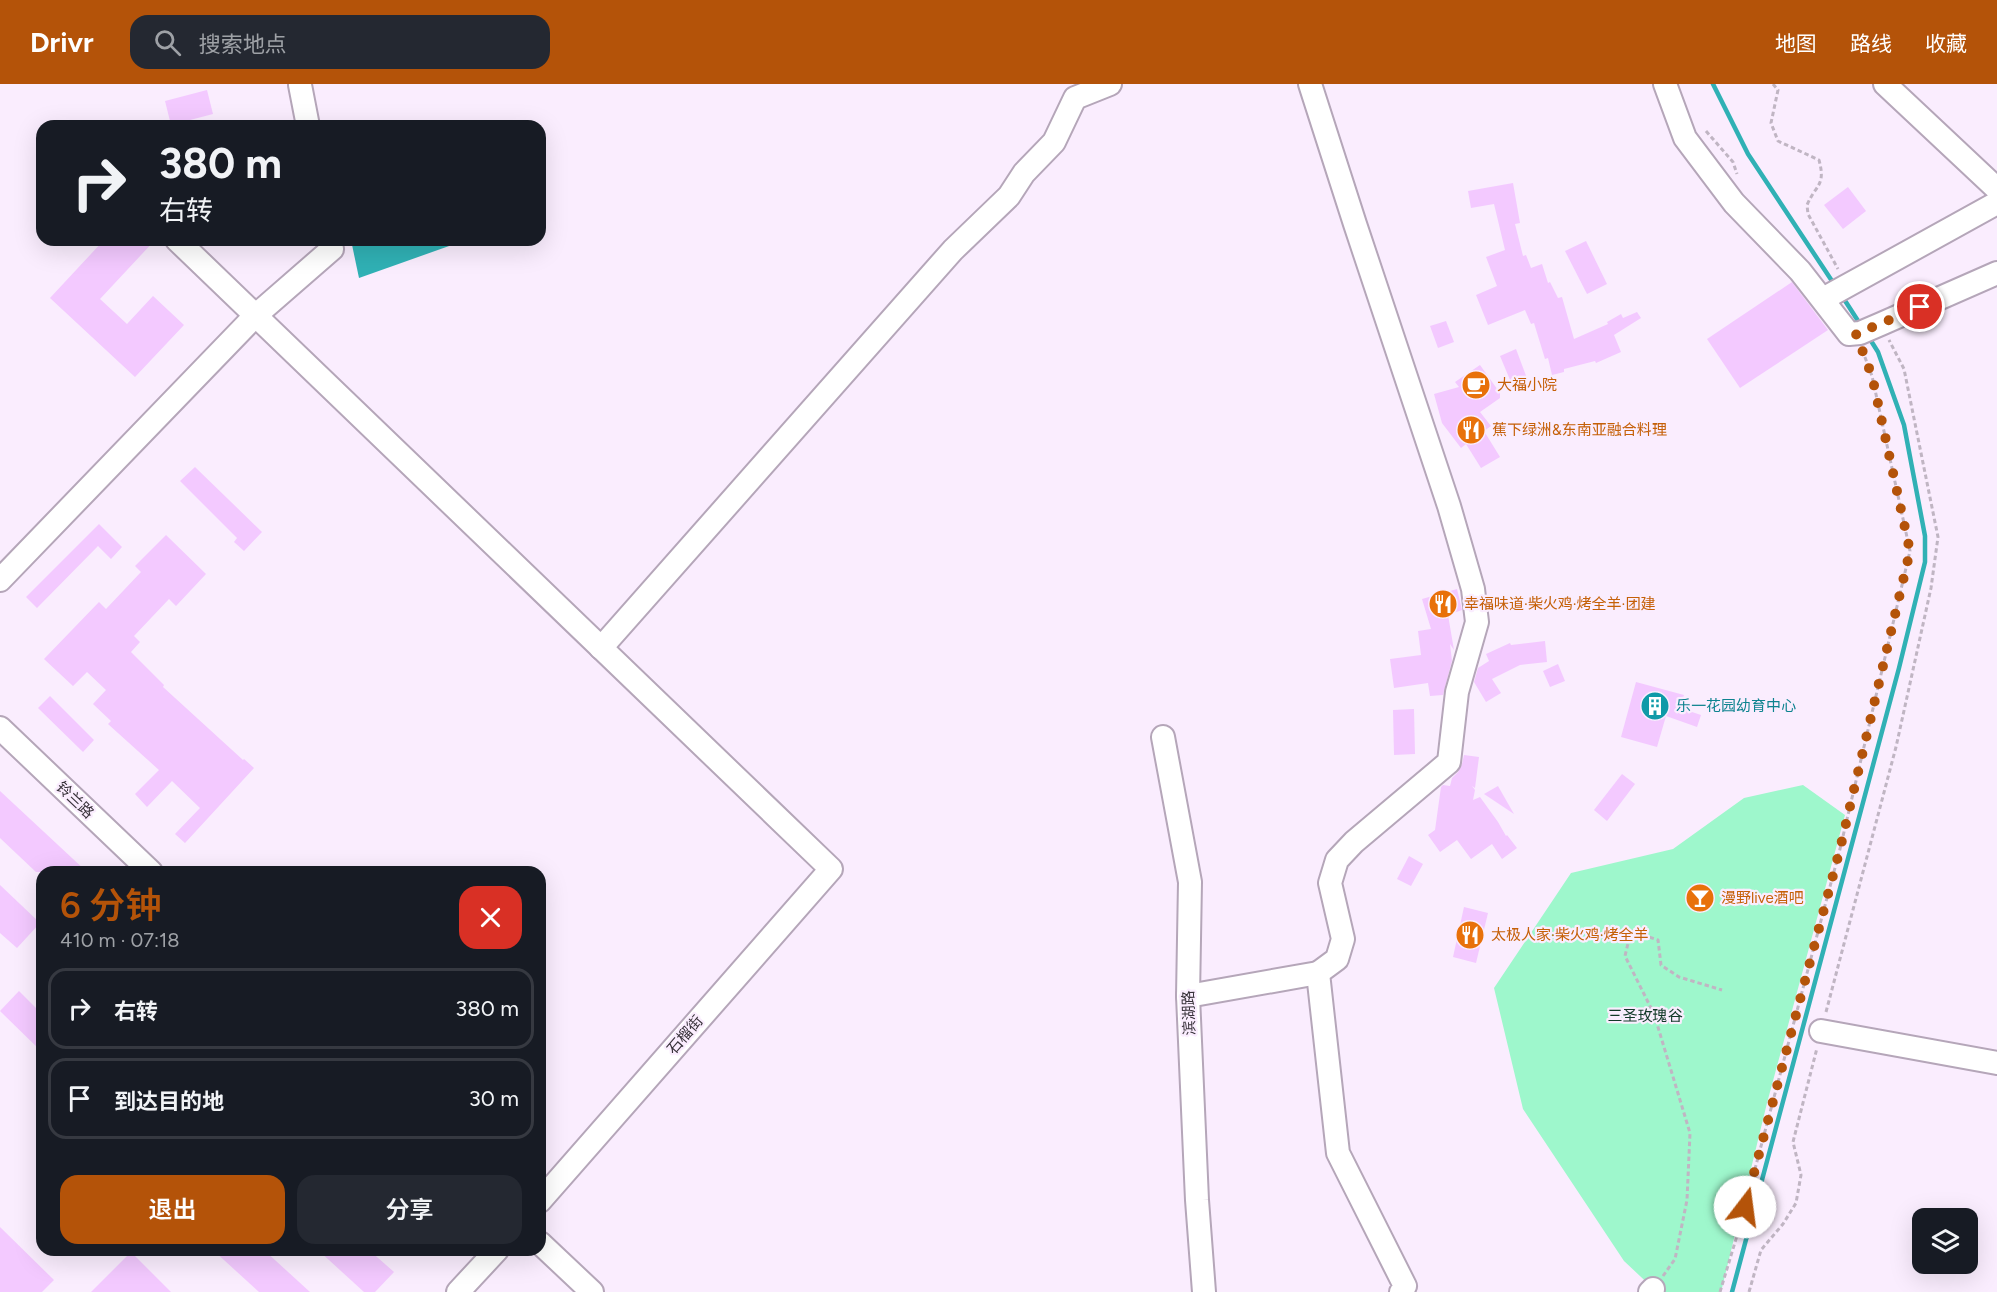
<!DOCTYPE html>
<html lang="zh">
<head>
<meta charset="utf-8">
<style>
	body { margin:0; font-family:Figtree,"Noto Sans SC",sans-serif; background:#242831; color:#f1f3f6; height:100vh; display:flex; flex-direction:column; font-size:22px; white-space:nowrap }
	* { box-sizing:border-box; margin:0 }
	p { font-size:20px; color:#9ea1a6 }
	.icon { flex:none; width:33px; height:33px; fill:none; stroke:currentColor; stroke-width:2; stroke-linecap:round; stroke-linejoin:round }
	.map { position:relative; flex:1; overflow:hidden }
	.details { position:absolute; left:36px; top:782px; width:510px; height:390px; display:flex; flex-direction:column; background:#171b24; border-radius:18px; box-shadow:0 6px 24px #0002 }
	.details>* { flex:none }
	.banner { position:absolute; left:36px; top:36px; width:510px; height:126px; border-radius:18px; box-shadow:0 6px 24px #0002; background:#171b24; color:#f1f3f6; overflow:hidden }
	.controls { position:absolute; left:1912px; top:1124px; display:grid; gap:12px }
	.controls a { display:grid; place-items:center; width:66px; height:66px; border-radius:12px; background:#171b24; box-shadow:0 6px 24px #0002; font-size:30px }
	.pin { position:absolute; display:grid; place-items:center; width:51px; height:51px; color:#fff; margin:-26px; border:3px solid #fff; border-radius:50%; box-shadow:0 2px 6px #0007 }
	.me { position:absolute; width:66px; margin:-33px; rotate:15deg; stroke-linejoin:round; filter:drop-shadow(0 0 4px #0008) }
	.turn { display:flex; align-items:center; gap:21px; height:126px; padding:0 24px; font-size:27px }
	.turn .icon { width:78px; height:78px; stroke-width:2.5 }
	.turn b { display:block; font-size:42px; line-height:51px }
	.round { display:grid; place-items:center; flex:none; width:63px; height:63px; border-radius:18px; background:#242831 }
	.headline { display:flex; align-items:center; justify-content:space-between; height:102px; padding:0 24px }
	h1 { font-size:36px; font-weight:600; line-height:45px; color:#b45309 }
	.primary-button { display:flex; gap:12px; margin-top:auto; padding:12px 24px }
	.primary-button a { flex:1; height:69px; border-radius:18px; background:#b45309; color:#fff; font-size:24px; font-weight:600; line-height:69px; text-align:center }
	.primary-button a+a { background:#242831; color:#f1f3f6 }
	ul { padding:0; list-style:none }
	li { display:flex; align-items:center; gap:18px; height:81px; margin:0 12px 9px; padding:0 12px; border:3px solid #363941; border-radius:18px }
	li div { flex:1 }
	li b { display:block; font-size:22px }
	li em { font-style:normal }
	header { display:flex; align-items:center; gap:36px; box-sizing:border-box; height:84px; padding:0 30px; background:#b45309; color:#fff }
	header strong { font-size:28px }
	nav { display:flex; gap:33px; margin-inline-start:auto; font-size:21px }
	.search { width:420px; height:54px; background:#242831; display:flex; align-items:center; gap:15px; box-sizing:border-box; padding:0 21px; border-radius:18px; color:#9ea1a6; font-size:22px }
	.map>svg:first-child { display:block }
	.green { fill:#9ef7cc }
	.water { fill:#30b1b5 }
	.lines { fill:none; stroke-linecap:round; stroke-linejoin:round }
	.stream { stroke:#30b1b5; stroke-width:4.5 }
	.building { fill:#f3c9ff }
	.minor-casing { stroke:#b5a6b9; stroke-width:26 }
	.path { stroke:#c0b5c3; stroke-width:3; stroke-dasharray:4.5 3; stroke-linecap:butt }
	.minor { stroke:#fff; stroke-width:22 }
	.route { stroke:#b45309; stroke-width:10; stroke-dasharray:0 18 }
	.labels { text-anchor:middle; stroke-width:4.5; stroke-linejoin:round; paint-order:stroke }
	.food-label { font-size:15px; fill:#c56008; stroke:#faedfe; text-anchor:start }
	.culture-label { font-size:15px; fill:#0d838f; stroke:#faedfe; text-anchor:start }
	.street-label { font-size:15px; fill:#38323a; stroke:#faedfe }
	.park-label { font-size:15px; fill:#113928; stroke:#faedfe }
</style>
</head>
<body>
<header>
<strong>Drivr</strong>
<div class="search"><svg class="icon" aria-label="search" viewBox="0 0 24 24"><circle cx="10" cy="10" r="6"/><path d="M15 15l6 6"/></svg>搜索地点</div>
<nav><a>地图</a><a>路线</a><a>收藏</a></nav>
</header>
<div class="map">
<svg width="1997" height="1208" viewBox="0 0 1997 1208">
	<rect width="100%" height="100%" fill="#faedfe"/>
	<!-- green -->
	<polygon class="green" points="1803,701 1845,731 1767,1019 1721,1208 1657,1208 1624,1177 1523,1025 1494,904 1571,789 1673,765 1744,714"/>
	<!-- water -->
	<polygon class="water" points="351,156 466,156 359,194"/>
	<g class="lines">
		<!-- stream -->
		<g class="stream">
			<polyline points="1713,0 1748,70 1834,200"/>
			<polyline points="1842,212 1862,243"/>
			<polyline points="1732,1208 1899,584 1925,478 1925,452 1904,341 1878,268 1868,252"/>
		</g>
	</g>
	<!-- building -->
	<g class="building">
		<polygon points="207,6 213,30 171,41 165,17"/>
		<polygon points="1513,99 1520,139 1515,140 1523,172 1526,171 1531,184 1542,180 1548,199 1550,198 1558,214 1562,213 1574,255 1608,240 1607,238 1621,230 1623,234 1637,228 1641,234 1614,251 1621,268 1596,279 1595,277 1564,285 1564,288 1552,291 1548,274 1545,275 1534,239 1531,240 1525,226 1488,241 1476,211 1497,202 1486,173 1505,166 1494,120 1471,124 1468,107"/>
		<polygon points="1848,103 1866,127 1843,145 1824,121"/>
		<polygon points="104,156 155,156 100,215 127,240 153,212 184,241 135,293 50,214"/>
		<polygon points="1586,157 1607,200 1587,210 1565,167"/>
		<polygon points="1792,198 1828,246 1740,304 1707,255"/>
		<polygon points="1446,237 1454,258 1438,264 1430,242"/>
		<polygon points="1516,265 1528,297 1513,303 1500,272"/>
		<polygon points="1480,281 1500,309 1500,314 1480,328 1491,342 1484,347 1500,373 1481,384 1466,360 1461,364 1442,339 1434,310 1459,303 1455,298"/>
		<polygon points="195,383 262,448 244,467 234,458 237,454 180,397"/>
		<polygon points="99,440 122,463 111,475 98,462 37,524 26,513"/>
		<polygon points="166,451 206,490 176,522 169,515 134,552 140,558 131,568 164,601 163,603 243,676 244,675 254,684 185,759 175,750 200,724 172,697 147,723 135,710 159,686 108,640 111,637 93,620 106,606 87,588 73,602 44,575 99,518 106,525 141,488 135,482"/>
		<polygon points="1457,505 1462,526 1448,531 1454,566 1450,560 1452,577 1443,611 1430,612 1428,599 1394,604 1390,575 1421,571 1418,547 1431,545 1422,515"/>
		<polygon points="1545,557 1547,578 1520,581 1492,595 1501,609 1486,618 1474,598 1478,584 1489,577 1486,570 1510,559 1511,561"/>
		<polygon points="1558,580 1565,597 1550,603 1543,587"/>
		<polygon points="1636,598 1684,611 1680,624 1701,631 1697,643 1666,632 1657,663 1621,653"/>
		<polygon points="50,612 94,656 83,668 38,624"/>
		<polygon points="1414,625 1415,670 1394,671 1393,626"/>
		<polygon points="1464,671 1479,673 1475,704 1472,702 1475,706 1473,716 1480,713 1498,738 1506,752 1507,751 1517,764 1502,775 1492,760 1471,775 1457,756 1440,768 1428,751 1435,746 1441,703 1443,701 1450,702 1452,694 1458,688 1462,680"/>
		<polygon points="1622,690 1635,700 1607,737 1594,726"/>
		<polygon points="1498,702 1514,730 1484,710"/>
		<polygon points="0,707 87,788 36,788 0,754"/>
		<polygon points="1409,772 1423,780 1411,802 1397,795"/>
		<polygon points="0,801 40,839 17,864 0,849"/>
		<polygon points="1699,804 1709,811 1701,823 1691,816"/>
		<polygon points="1464,823 1488,829 1476,879 1453,873"/>
		<polygon points="19,907 42,930 42,968 0,927"/>
		<polygon points="0,1143 54,1196 42,1208 0,1208"/>
		<polygon points="213,1166 264,1166 310,1208 259,1208"/>
		<polygon points="318,1166 369,1166 394,1188 375,1208 364,1208"/>
		<polygon points="131,1168 171,1208 91,1208"/>
	</g>
	<g class="lines">
		<!-- minor casing -->
		<g class="minor-casing">
			<g id="minor">
				<polyline points="1310,0 1355,140 1449,422 1473,505 1477,538 1457,608 1449,678 1354,758 1337,776 1330,799 1343,855 1337,875 1318,889 1338,1069 1405,1202 1401,1208"/>
				<polyline points="1665,0 1685,54 1734,119 1800,187 1849,250 1860,249 1881,240 1997,189"/>
				<polyline points="1885,0 1997,105"/>
				<polyline points="300,1 308,42"/>
				<polyline points="177,156 831,785 540,1117"/>
				<polyline points="1823,215 1997,119"/>
				<polyline points="0,496 255,232 332,165 330,156"/>
				<polyline points="601,564 953,166 1009,112 1024,89 1054,58 1075,14 1110,0"/>
				<polyline points="0,644 151,788"/>
				<polyline points="1163,653 1190,798 1188,912 1197,1116 1204,1208"/>
				<polyline points="1188,912 1318,889"/>
				<polyline points="1821,947 1997,979"/>
				<polyline points="540,1159 592,1208"/>
				<polyline points="458,1208 497,1166"/>
				<polyline points="1650,1208 1653,1205"/>
			</g>
		</g>
		<!-- path -->
		<g class="path">
			<path d="M1773 0 1778 6 1771 39 1778 57 1819 76C1826 102 1816 100 1807 121L1808 130 1838 185"/>
			<polyline points="1706,47 1733,78 1737,90"/>
			<polyline points="1826,928 1896,663 1931,504 1938,453 1904,285 1889,256"/>
			<polyline points="1663,1192 1675,1175 1687,1116 1690,1049 1654,930 1625,872 1631,847 1658,856 1661,881 1679,893 1722,906"/>
			<polyline points="1720,1208 1739,1145 1840,765 1910,467 1872,292 1863,268"/>
			<polyline points="1749,1208 1761,1166 1783,1140 1796,1119 1801,1091 1793,1058 1817,964"/>
		</g>
		<!-- minor -->
		<use href="#minor" class="minor"/>
	</g>
	<g class="lines">
		<!-- route -->
		<polyline class="route" points="1745,1123 1840,765 1910,467 1872,292 1856,250 1920,223"/>
	</g>
	<!-- icons -->
	<defs>
		<g id="cafe-disc" transform="scale(1.5)"><circle r="9.5" fill="#e8710a" stroke="#faedfe"/><path d="M-5.5-4.5H6V0H3Q3 3.5 0 3.5H-2.5Q-5.5 3.5-5.5 0ZM3-3.2v2h1.7v-2ZM-6 4.5H4V6H-6Z" fill="#fff"/></g>
		<g id="restaurant-disc" transform="scale(1.5)"><circle r="9.5" fill="#e8710a" stroke="#faedfe"/><path d="M-5-6h1v4h1v-4h1v4h1v-4h1v5L-1.5 .5V6h-2V.5L-5-1ZM5-6V6H3V1.5H1.5Q1.5-4 5-6Z" fill="#fff"/></g>
		<g id="building-disc" transform="scale(1.5)"><circle r="9.5" fill="#0f9aa8" stroke="#faedfe"/><path d="M-4-6H4V6H1V3H-1V6H-4ZM-2.5-4.3h1.7v1.8h-1.7ZM.8-4.3h1.7v1.8H.8ZM-2.5-1h1.7V.8h-1.7ZM.8-1h1.7V.8H.8Z" fill="#fff"/></g>
		<g id="bar-disc" transform="scale(1.5)"><circle r="9.5" fill="#e8710a" stroke="#faedfe"/><path d="M-6-5H6L.8 .8V4.5H3.5V6h-7V4.5H-.8V.8Z" fill="#fff"/></g>
	</defs>
	<g fill-rule="evenodd">
		<use href="#cafe-disc" x="1476" y="301"/>
		<use href="#restaurant-disc" x="1471" y="346"/>
		<use href="#restaurant-disc" x="1443" y="520"/>
		<use href="#building-disc" x="1655" y="622"/>
		<use href="#bar-disc" x="1700" y="814"/>
		<use href="#restaurant-disc" x="1470" y="851"/>
	</g>
	<g class="labels">
		<!-- food labels -->
		<g class="food-label">
			<text x="1497" y="306">大福小院</text>
			<text x="1492" y="351">蕉下绿洲&amp;东南亚融合料理</text>
			<text x="1464" y="525">幸福味道·柴火鸡·烤全羊·团建</text>
			<text x="1721" y="819">漫野live酒吧</text>
			<text x="1491" y="856">太极人家·柴火鸡·烤全羊</text>
		</g>
		<!-- culture labels -->
		<g class="culture-label">
			<text x="1676" y="627">乐一花园幼育中心</text>
		</g>
		<!-- street labels -->
		<g class="street-label">
			<text transform="translate(75 716) rotate(44)" y="5">铃兰路</text>
			<text transform="translate(1189 929) rotate(-92)" y="5">滨湖路</text>
			<text transform="translate(685 951) rotate(-49)" y="5">石榴街</text>
		</g>
		<!-- park labels -->
		<g class="park-label">
			<text x="1645" y="937">三圣玫瑰谷</text>
		</g>
	</g>
</svg>
<div class="controls">
<a><svg class="icon" aria-label="layers" viewBox="0 0 24 24"><path d="M12 4l9 5-9 5-9-5zM3 14l9 5 9-5"/></svg></a>
</div>
<div class="pin" style="left:1920px;top:223px;background:#d93025"><svg class="icon" aria-label="arrive" viewBox="0 0 24 24"><path d="M6 21V4h12l-3 4 3 4H6"/></svg></div>
<svg class="me" style="left:1745px;top:1123px" viewBox="-20 -20 40 40"><circle r="19" fill="#fff"/><path d="M0-13L10 11 0 6-10 11z" fill="#b45309"/></svg>
<div class="banner">
<div class="turn"><svg class="icon" aria-label="right" viewBox="0 0 24 24"><path d="M7 20v-9h11M14 6l5 5-5 5"/></svg><div><b>380 m</b>右转</div></div>
</div>
<section class="details">
<div class="headline"><div><h1>6 分钟</h1><p>410 m · 07:18</p></div><a class="round" style="background:#d93025;color:#fff"><svg class="icon" aria-label="close" viewBox="0 0 24 24"><path d="M6 6l12 12M18 6L6 18"/></svg></a></div>
<ul>
<li><svg class="icon" aria-label="right" viewBox="0 0 24 24"><path d="M7 20v-9h11M14 6l5 5-5 5"/></svg><div><b>右转</b></div><em>380 m</em></li>
<li><svg class="icon" aria-label="arrive" viewBox="0 0 24 24"><path d="M6 21V4h12l-3 4 3 4H6"/></svg><div><b>到达目的地</b></div><em>30 m</em></li>
</ul>
<div class="primary-button"><a>退出</a><a>分享</a></div>
</section>
</div>
</body>
</html>
